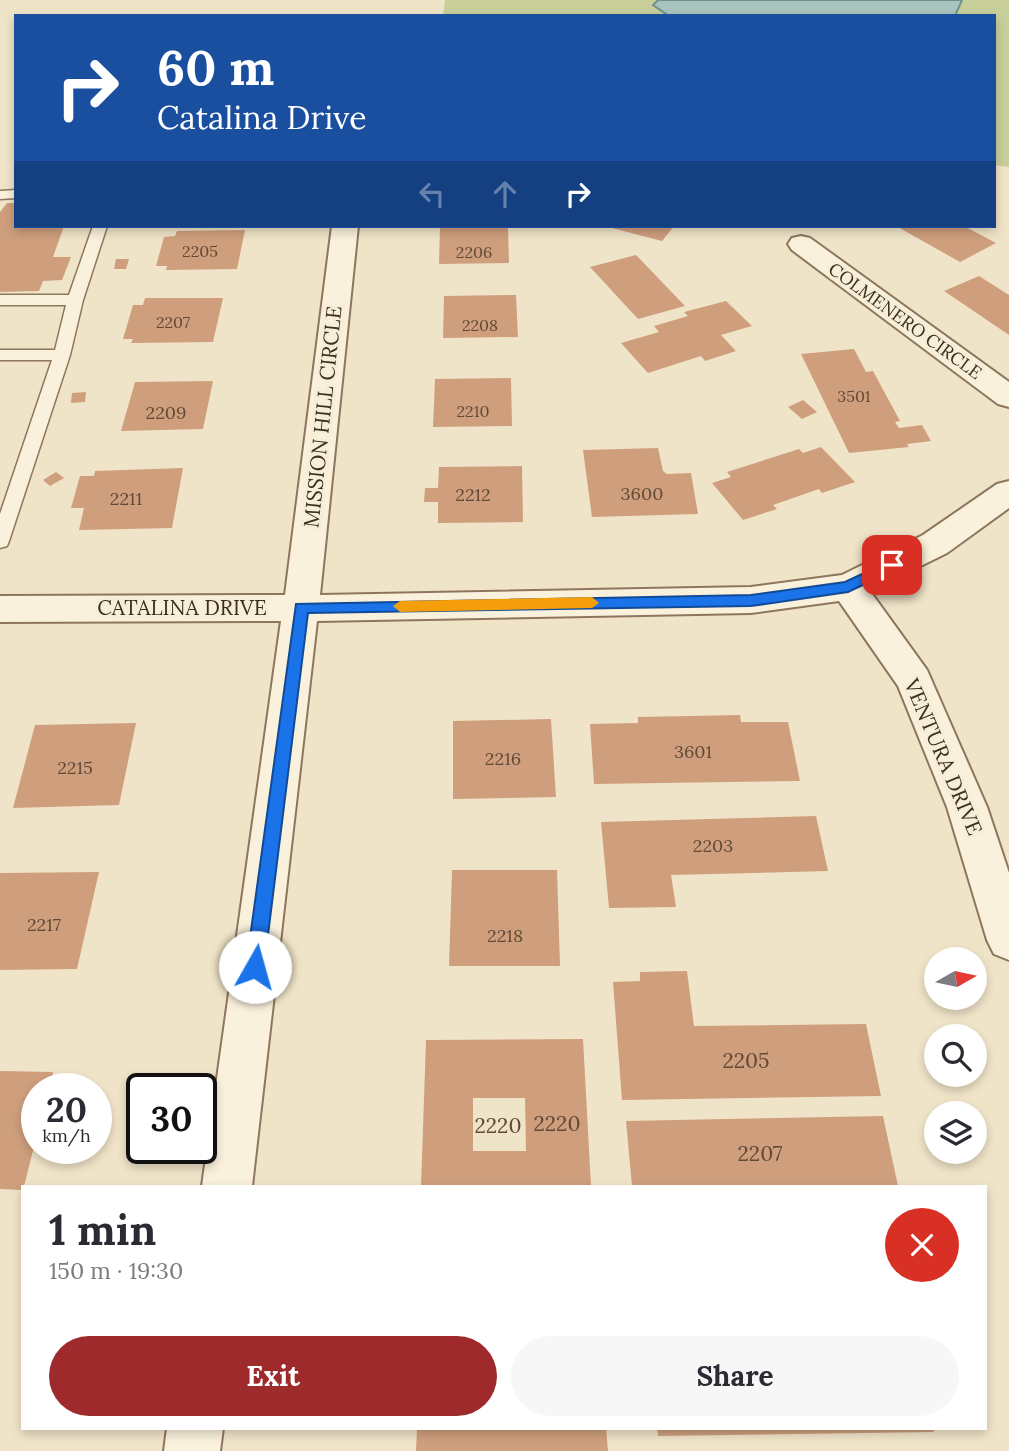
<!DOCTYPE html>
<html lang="en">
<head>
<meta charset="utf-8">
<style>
	body { margin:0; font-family:Lora,serif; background:#f7f7f7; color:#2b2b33; height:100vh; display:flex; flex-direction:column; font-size:26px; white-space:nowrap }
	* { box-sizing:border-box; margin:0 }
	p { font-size:23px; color:#7c7c81 }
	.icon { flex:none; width:38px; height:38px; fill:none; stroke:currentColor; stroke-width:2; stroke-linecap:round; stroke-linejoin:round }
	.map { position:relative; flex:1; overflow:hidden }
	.drawer { position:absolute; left:21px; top:1185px; width:966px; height:245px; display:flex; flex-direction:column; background:#fff; border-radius:0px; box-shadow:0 4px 10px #0003 }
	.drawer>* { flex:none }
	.hud { position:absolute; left:14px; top:14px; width:982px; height:214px; border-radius:0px; box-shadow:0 4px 10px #0003; background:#1a4fa0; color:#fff; overflow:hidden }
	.needle { width:46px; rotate:81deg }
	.buttons { position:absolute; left:924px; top:947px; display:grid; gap:14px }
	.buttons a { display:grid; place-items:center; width:63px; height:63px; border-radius:50%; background:#fff; box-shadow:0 4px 10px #0003; font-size:35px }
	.speed { position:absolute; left:21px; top:1073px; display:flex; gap:14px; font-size:35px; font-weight:700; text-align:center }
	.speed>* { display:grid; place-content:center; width:91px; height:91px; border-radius:50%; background:#fff; box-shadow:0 4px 10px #0003; line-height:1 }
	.speed small { font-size:18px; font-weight:400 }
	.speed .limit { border:4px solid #111; border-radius:10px; background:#fff; color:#111 }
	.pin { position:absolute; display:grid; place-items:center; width:60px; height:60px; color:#fff; margin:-30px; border-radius:14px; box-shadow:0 4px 10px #0006 }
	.me { position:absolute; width:77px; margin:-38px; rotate:7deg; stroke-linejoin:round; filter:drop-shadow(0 0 5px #0008) }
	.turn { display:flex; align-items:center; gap:24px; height:147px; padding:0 28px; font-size:32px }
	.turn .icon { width:91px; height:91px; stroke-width:2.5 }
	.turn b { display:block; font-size:49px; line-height:60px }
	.lanes { display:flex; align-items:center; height:66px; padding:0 28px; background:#0003; justify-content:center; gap:35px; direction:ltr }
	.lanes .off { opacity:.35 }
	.round { display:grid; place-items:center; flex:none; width:74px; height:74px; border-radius:37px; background:#f7f7f7 }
	.headline { display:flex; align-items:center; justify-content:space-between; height:119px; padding:0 28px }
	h1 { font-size:42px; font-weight:800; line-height:52px }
	.cta { display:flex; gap:14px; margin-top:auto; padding:14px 28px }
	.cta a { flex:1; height:80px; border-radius:42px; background:#9e2a2b; color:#fff; font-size:28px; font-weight:800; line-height:80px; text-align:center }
	.cta a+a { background:#f7f7f7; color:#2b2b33 }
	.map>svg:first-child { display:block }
	.green { fill:#c9cf9b }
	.water { fill:#a9c4bc; stroke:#6f938a; stroke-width:2 }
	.building { fill:#cf9f7d; fill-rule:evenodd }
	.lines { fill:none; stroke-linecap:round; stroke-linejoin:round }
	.lane-casing { stroke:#8d765c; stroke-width:3 }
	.street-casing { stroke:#8d765c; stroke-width:4 }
	.lane { fill:#faf1dc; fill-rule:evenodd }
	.street { fill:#faf1dc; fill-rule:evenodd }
	.route { fill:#1a73e8; stroke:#114b97; stroke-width:2 }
	.slow { fill:#f59e0b }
	.labels { text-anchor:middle; stroke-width:7; stroke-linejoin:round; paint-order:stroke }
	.far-number-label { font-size:16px; fill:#624a37 }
	.far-street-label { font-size:18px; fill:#3d2e20; stroke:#f7eed8 }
	.number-label { font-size:18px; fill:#624a37 }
	.street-label { font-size:21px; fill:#3d2e20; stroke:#f7eed8 }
	.near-number-label { font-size:21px; fill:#624a37 }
</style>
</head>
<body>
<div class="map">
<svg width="1009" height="1451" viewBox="0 0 1009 1451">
	<rect width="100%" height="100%" fill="#f0e4c8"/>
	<!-- green -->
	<polygon class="green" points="445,0 1009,0 1009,167 994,165 994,16 443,16"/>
	<!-- water -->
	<polygon class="water" points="658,0 962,0 955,16 669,16 653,5"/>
	<!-- building -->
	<g class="building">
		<polygon points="7,203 16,203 16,226 64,226 53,257 71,257 62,280 43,281 39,291 0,292 0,212"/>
		<polygon points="614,226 674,226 662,241 612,228"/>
		<polygon points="896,226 964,226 996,243 960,262"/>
		<polygon points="440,227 508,227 509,263 439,264"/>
		<polygon points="245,230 237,269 166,270 167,266 156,266 164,237 175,236 177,231"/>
		<polygon points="636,255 638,257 685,306 638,319 590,267"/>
		<polygon points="116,259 129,259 126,269 114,269"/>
		<polygon points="979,276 1009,295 1009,335 944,291"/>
		<polygon points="516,295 518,337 443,338 444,296"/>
		<polygon points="145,298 223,298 213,342 131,343 133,339 123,339 133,305 143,305"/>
		<polygon points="726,301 752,326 721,335 736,351 705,361 701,356 648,373 621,343 659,332 654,326 688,316 684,312"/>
		<polygon points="854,349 866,372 873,371 900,421 895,422 899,428 922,425 931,441 907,444 909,447 849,453 801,354"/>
		<polygon points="511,378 512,426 433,427 435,379"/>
		<polygon points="213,381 203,429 121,431 135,382"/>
		<polygon points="86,392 85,402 71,403 72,393"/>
		<polygon points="803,400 817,412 802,419 788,407"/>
		<polygon points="821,447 855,482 822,493 819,489 773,505 777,509 743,520 712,483 731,477 727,472 799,449 803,453"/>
		<polygon points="658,448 663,471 667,474 691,473 698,514 592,517 583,450"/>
		<polygon points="522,466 523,522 438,523 438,502 424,502 425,488 438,488 439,467"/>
		<polygon points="183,468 172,528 79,530 84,508 71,508 80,476 94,476 95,471"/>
		<polygon points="56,472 64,478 50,486 43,480"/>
		<polygon points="740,715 741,722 788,722 800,781 594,784 590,724 638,723 638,717"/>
		<polygon points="551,719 556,797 453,799 453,721"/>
		<polygon points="136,723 119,805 13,808 35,725"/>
		<polygon points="816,816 828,871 671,875 676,907 609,908 601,822"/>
		<polygon points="452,870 557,870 560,966 449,966"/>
		<polygon points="99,872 77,969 0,970 0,873"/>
		<polygon points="687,971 694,1026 866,1024 881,1096 622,1100 613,982 640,981 640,972"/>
		<path d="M583 1039 591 1186H421L426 1040ZM473 1098H525L526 1151H473Z"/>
		<polygon points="0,1071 53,1072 49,1088 37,1088 37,1135 23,1190 0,1189"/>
		<polygon points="883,1116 898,1186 632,1186 626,1121"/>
		<polygon points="417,1428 606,1428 608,1451 416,1451"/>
		<polygon points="657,1428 933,1428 934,1432 658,1436"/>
	</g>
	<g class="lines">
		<!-- lane casing -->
		<g class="lane-casing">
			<g id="lane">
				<polygon points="16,190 16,198 0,199 0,191"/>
				<polygon points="93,226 107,226 83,300 70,355 9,541 7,546 0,548 0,514 52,360 0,360 0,350 55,350 66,305 0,305 0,295 69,295"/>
			</g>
		</g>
		<!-- street casing -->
		<g class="street-casing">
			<g id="street">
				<polygon points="332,226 358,226 320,595 751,587 842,575 923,535 997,484 1009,481 1009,508 947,553 870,591 927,670 987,807 1009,873 1009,960 994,954 987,940 947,807 898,686 839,601 751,613 317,621 252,1186 202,1186 281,621 0,622 0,596 285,595"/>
				<polygon points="801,236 810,238 1009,382 1009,407 998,404 792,250 788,244 792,238"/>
				<polygon points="167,1428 223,1428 220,1451 164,1451"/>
			</g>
		</g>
		<!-- lane -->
		<use href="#lane" class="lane"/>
		<!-- street -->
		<use href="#street" class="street"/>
	</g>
	<!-- route -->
	<polygon class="route" points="892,560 897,562 897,569 848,592 751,606 308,613 264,967 261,973 255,976 248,973 246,967 296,604 751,595 845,582"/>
	<!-- slow -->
	<polygon class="slow" points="592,597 599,603 592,608 400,612 393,606 400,601"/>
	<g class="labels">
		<!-- far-number labels -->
		<g class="far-number-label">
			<text x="200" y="257">2205</text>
			<text x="474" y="258">2206</text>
			<text x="173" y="328">2207</text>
			<text x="480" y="331">2208</text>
			<text x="854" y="402">3501</text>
			<text x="473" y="417">2210</text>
		</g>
		<!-- far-street labels -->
		<g class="far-street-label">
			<text transform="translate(905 321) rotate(36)" y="6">COLMENERO CIRCLE</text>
		</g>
		<!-- number labels -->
		<g class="number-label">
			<text x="166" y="419">2209</text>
			<text x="642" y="500">3600</text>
			<text x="473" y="501">2212</text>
			<text x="126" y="505">2211</text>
			<text x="693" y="758">3601</text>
			<text x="503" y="765">2216</text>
			<text x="75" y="774">2215</text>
			<text x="713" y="852">2203</text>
			<text x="44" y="931">2217</text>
			<text x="505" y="942">2218</text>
		</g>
		<!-- street labels -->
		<g class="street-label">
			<text transform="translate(323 417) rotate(-84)" y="7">MISSION HILL CIRCLE</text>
			<text x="182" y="615">CATALINA DRIVE</text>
			<text transform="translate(943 757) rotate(67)" y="7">VENTURA DRIVE</text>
		</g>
		<!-- near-number labels -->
		<g class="near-number-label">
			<text x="746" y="1068">2205</text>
			<text x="557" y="1131">2220</text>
			<text x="498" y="1133">2220</text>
			<text x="760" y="1161">2207</text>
		</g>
	</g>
</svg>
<div class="buttons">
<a><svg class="needle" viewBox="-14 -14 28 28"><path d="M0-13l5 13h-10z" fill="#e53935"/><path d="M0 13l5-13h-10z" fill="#7c7c81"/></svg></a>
<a><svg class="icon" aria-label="search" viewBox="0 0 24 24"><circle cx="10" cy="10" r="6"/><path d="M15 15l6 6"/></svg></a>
<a><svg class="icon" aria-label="layers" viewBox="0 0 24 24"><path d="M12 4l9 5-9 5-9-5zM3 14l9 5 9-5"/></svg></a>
</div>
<div class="speed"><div>20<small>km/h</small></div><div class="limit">30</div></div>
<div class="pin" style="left:892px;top:565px;background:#d93025"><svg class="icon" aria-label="arrive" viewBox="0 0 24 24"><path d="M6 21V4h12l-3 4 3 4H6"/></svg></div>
<svg class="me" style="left:255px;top:967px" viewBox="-20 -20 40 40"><circle r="19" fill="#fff"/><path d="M0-13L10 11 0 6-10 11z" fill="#1a73e8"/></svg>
<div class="hud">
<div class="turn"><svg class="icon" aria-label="right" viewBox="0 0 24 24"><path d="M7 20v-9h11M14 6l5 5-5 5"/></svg><div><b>60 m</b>Catalina Drive</div></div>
<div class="lanes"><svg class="icon off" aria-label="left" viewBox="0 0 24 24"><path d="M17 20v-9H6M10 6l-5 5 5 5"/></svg><svg class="icon off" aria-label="ahead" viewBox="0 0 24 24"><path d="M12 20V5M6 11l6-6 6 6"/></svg><svg class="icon" aria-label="right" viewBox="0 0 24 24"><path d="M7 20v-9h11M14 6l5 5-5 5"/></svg></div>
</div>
<section class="drawer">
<div class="headline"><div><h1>1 min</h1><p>150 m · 19:30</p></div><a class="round" style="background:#d93025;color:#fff"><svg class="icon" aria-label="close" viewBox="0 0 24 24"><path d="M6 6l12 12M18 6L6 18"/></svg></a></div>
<div class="cta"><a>Exit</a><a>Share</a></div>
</section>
</div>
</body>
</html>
